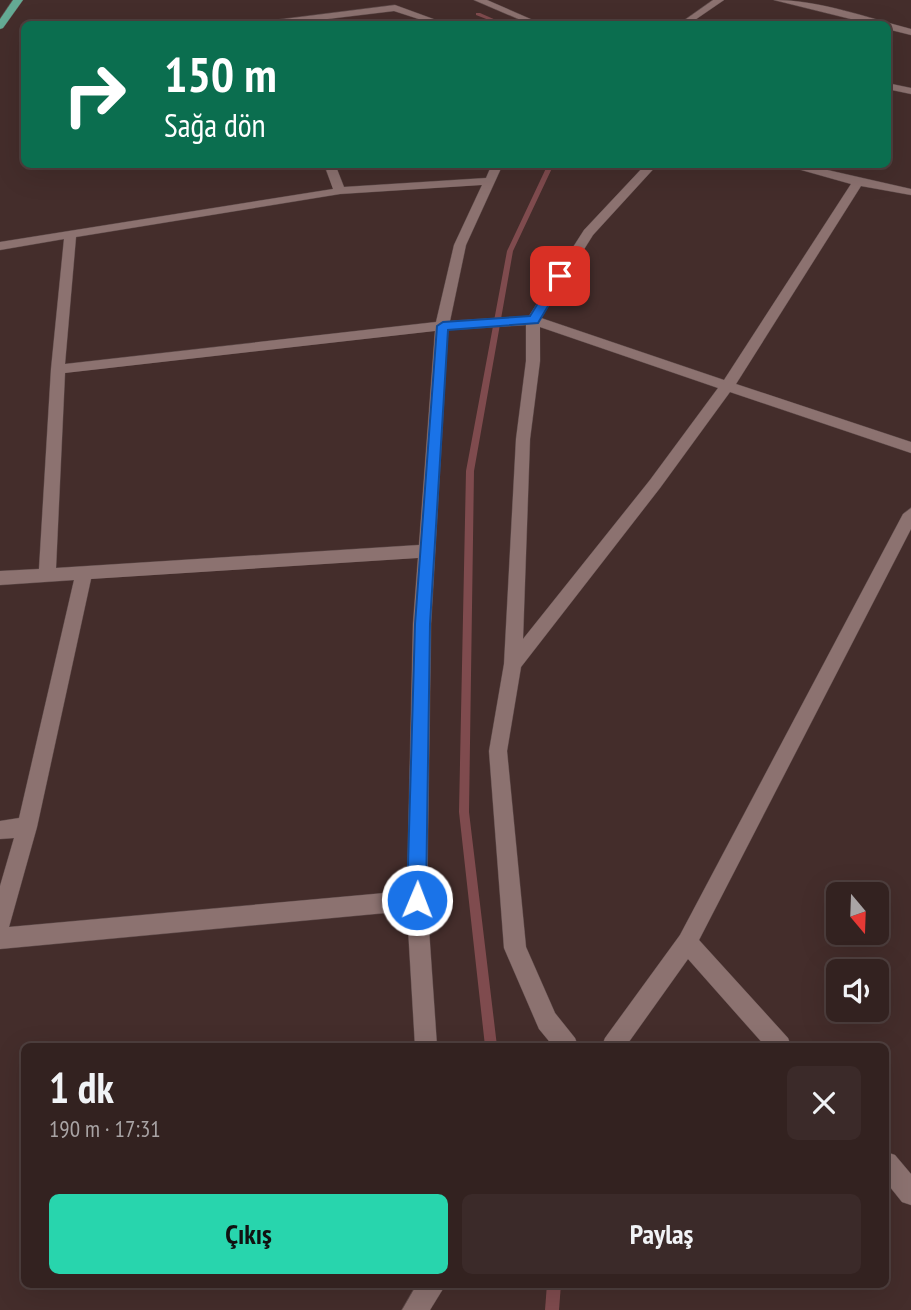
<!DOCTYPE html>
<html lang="tr">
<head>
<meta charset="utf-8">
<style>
	body { margin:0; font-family:"PT Sans Narrow",sans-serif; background:#3b2a29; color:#f1f3f6; height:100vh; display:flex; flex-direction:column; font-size:26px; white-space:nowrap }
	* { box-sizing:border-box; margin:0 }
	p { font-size:23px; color:#a9a4a5 }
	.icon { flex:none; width:38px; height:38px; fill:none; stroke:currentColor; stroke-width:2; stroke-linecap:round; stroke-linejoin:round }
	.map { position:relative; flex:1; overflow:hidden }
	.drawer { position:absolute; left:21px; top:1043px; width:868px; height:245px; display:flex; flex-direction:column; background:#332220; border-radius:10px; box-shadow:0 7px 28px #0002,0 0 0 2px #4e3f3e }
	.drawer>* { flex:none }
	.top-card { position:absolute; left:21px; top:21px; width:870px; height:147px; border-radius:10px; box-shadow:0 7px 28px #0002,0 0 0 2px #4e3f3e; background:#0b6e4f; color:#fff; overflow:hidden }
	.needle { width:46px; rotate:161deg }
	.fabs { position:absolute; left:826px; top:882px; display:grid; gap:14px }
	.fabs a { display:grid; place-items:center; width:63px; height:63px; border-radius:10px; background:#332220; box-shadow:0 7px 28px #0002,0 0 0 2px #4e3f3e; font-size:35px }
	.pin { position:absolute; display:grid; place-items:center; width:60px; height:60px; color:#fff; margin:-30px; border-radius:14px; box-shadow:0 4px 10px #0006 }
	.me { position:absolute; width:77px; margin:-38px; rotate:1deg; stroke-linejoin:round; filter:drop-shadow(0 0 5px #0008) }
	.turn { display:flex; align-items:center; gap:24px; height:147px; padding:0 28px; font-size:32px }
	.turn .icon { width:91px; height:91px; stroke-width:2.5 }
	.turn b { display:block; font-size:49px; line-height:60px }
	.round { display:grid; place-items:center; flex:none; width:74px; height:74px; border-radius:10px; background:#3b2a29 }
	.headline { display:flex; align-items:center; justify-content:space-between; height:119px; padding:0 28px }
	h1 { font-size:42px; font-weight:800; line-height:52px }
	.cta { display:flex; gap:14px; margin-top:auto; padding:14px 28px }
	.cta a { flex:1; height:80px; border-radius:10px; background:#28d5ad; color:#111; font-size:28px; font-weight:800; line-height:80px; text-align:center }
	.cta a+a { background:#3b2a29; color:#f1f3f6 }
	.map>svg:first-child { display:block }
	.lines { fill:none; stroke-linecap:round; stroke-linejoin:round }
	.stream { fill:#7f4b4e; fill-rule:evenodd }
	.minor-casing { stroke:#5c4948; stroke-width:1 }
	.major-casing { stroke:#5c4948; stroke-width:1 }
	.minor { fill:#8c7270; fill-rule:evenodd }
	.major { fill:#64aa94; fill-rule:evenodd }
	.route { fill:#1a73e8; stroke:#114b97; stroke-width:2 }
</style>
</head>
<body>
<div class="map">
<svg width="911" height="1310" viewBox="0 0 911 1310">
	<rect width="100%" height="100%" fill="#442d2b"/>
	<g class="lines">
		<!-- stream -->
		<g class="stream">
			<polygon points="476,13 480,13 505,24 499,24 476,15"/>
			<polygon points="548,164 554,164 513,251 474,471 469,812 497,1046 485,1046 459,812 466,471 507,251"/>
			<polygon points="547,1284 561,1284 559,1310 545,1310"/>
		</g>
		<!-- minor casing -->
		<g class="minor-casing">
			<g id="minor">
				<polygon points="474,0 487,0 542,24 530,24"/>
				<polygon points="713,0 724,0 689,24 679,24"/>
				<path d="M774 0C820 0 868 18 911 29V35L887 29V24H871Z"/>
				<polygon points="395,5 447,24 434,24 394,11 286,24 263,24 268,21"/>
				<polygon points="887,83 911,88 911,94 887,89"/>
				<path d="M324 164H335L344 187 486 178 492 164H503L466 245 450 321 529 316 584 230 646 164H658L593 235 541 318 724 380 851 184 780 164H801L911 189V195L861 186 736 384 911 442V453L730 392 660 488 521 667 507 751 526 947 555 1013 575 1038 578 1046H553L539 1029 504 948 489 751 504 664 516 439 526 361V325L448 330 431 624 427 900 437 1046H415L407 911 0 949V886L14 838 0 839V821L19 818 74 580 0 585V571L39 569 51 369 64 239 0 250V242L333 189ZM482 185 454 245 436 322 65 364 76 237 340 194ZM540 327 718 388 650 480 523 639 530 439 540 361ZM435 331 419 545 56 568 65 373ZM418 558 413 624 407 891 9 927 37 827 91 579Z"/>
				<polygon points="911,508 911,529 699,940 788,1038 791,1046 765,1046 688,959 626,1046 602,1046 605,1038 680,935 903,514"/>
				<polygon points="886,1152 895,1155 911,1174 911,1205 902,1202 886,1182"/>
				<polygon points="417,1284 446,1284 430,1310 402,1310"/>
			</g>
		</g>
		<!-- major casing -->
		<g class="major-casing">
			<polygon id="major" points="13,0 23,0 3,28 0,29 0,19"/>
		</g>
		<!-- minor -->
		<use href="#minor" class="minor"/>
		<!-- major -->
		<use href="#major" class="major"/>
	</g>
	<!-- route -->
	<polygon class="route" points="560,273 566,276 538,323 448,330 430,624 426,900 423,907 417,910 410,907 407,900 415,624 437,326 443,322 530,316 556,274"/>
</svg>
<div class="fabs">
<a><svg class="needle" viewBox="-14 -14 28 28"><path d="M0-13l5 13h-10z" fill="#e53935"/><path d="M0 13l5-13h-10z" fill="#a9a4a5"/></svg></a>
<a><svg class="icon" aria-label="sound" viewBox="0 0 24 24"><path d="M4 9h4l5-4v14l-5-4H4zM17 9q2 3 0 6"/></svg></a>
</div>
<div class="pin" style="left:560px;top:276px;background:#d93025"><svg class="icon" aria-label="arrive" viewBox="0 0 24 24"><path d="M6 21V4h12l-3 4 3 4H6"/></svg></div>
<svg class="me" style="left:417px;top:900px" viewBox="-20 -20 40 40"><circle r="17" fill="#1a73e8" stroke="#fff" stroke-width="3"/><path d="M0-11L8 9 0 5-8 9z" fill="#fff"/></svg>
<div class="top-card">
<div class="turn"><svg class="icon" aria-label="right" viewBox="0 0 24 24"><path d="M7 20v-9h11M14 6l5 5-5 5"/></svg><div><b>150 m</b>Sağa dön</div></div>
</div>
<section class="drawer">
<div class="headline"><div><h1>1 dk</h1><p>190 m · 17:31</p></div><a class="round"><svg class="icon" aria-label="close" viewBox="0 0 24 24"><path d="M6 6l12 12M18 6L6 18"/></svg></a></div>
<div class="cta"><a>Çıkış</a><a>Paylaş</a></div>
</section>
</div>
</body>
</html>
